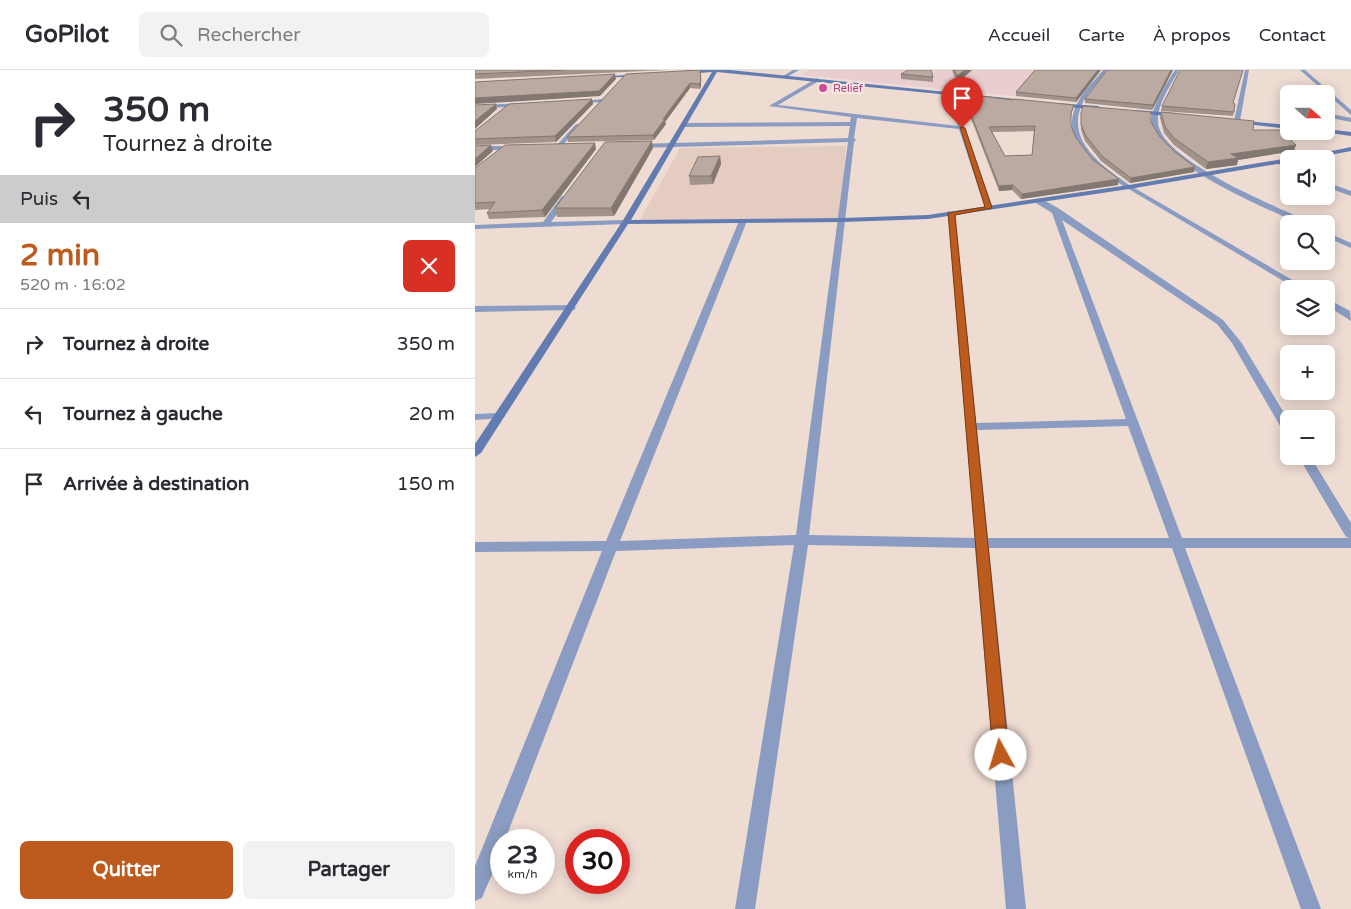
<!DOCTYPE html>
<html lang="fr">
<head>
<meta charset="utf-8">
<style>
	body { margin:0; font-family:"Varela Round",sans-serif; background:#f2f2f3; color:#2b2b33; height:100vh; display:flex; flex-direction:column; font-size:19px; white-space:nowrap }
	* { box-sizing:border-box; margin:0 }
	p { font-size:16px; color:#7c7c81 }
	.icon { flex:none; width:28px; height:28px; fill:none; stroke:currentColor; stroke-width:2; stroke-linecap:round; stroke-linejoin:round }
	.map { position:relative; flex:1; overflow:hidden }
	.drawer { display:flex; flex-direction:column; background:#fff; width:475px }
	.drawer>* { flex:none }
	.banner { background:#fff; color:#2b2b33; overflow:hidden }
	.needle { width:32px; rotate:111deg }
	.buttons { position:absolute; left:805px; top:15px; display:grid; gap:10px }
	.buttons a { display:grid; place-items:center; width:55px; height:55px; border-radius:8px; background:#fff; box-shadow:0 2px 12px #0003; font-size:25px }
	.speed { position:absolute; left:15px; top:759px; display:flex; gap:10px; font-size:25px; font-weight:700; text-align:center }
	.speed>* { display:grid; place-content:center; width:65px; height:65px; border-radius:50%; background:#fff; box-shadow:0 2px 12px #0003; line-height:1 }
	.speed small { font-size:12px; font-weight:400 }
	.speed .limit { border:8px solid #d22; background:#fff; color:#111 }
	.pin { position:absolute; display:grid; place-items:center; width:42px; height:42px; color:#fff; margin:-51px -21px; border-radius:50% 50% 50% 0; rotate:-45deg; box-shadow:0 0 5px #0007 }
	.pin .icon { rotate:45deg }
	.me { position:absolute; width:55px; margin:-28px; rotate:354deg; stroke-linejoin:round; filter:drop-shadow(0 0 4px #0008) }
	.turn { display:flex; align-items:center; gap:18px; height:105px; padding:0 20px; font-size:22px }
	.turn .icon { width:65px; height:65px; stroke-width:2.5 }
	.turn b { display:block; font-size:35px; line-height:42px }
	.then { display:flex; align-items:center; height:48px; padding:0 20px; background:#0003; gap:10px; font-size:19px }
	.round { display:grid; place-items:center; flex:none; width:52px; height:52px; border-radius:8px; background:#f2f2f3 }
	.summary { display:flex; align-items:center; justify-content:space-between; height:85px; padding:0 20px }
	h1 { font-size:30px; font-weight:700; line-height:38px; color:#bc5b1d }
	.primary-button { display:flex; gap:10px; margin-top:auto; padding:10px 20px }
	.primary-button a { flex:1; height:58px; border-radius:8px; background:#bc5b1d; color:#fff; font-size:20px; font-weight:700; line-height:58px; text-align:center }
	.primary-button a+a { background:#f2f2f3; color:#2b2b33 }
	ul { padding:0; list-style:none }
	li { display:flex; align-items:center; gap:15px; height:70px; padding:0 20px; border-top:1px solid #e1e1e2 }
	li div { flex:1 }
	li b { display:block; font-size:19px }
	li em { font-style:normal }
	header { display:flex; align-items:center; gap:30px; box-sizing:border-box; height:70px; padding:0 25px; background:#fff; border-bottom:1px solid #e1e1e2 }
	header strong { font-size:24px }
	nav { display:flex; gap:28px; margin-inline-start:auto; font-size:18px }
	.search { width:350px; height:45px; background:#f2f2f3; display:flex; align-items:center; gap:12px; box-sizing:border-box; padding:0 18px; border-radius:8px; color:#7c7c81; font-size:19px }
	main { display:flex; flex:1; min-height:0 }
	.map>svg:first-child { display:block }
	.built { fill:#e5ccc0 }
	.education { fill:#e9ced0 }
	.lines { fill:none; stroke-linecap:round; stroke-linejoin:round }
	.street { fill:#8a9cc1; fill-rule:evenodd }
	.secondary { fill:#627bb0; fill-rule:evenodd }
	.wall { fill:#a1928a; fill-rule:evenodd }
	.shaded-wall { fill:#837771 }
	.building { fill:#bbaaa1; stroke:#837771; fill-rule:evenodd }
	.route { fill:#bc5b1d; stroke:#7a3b13 }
	.hotel-dot { fill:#d1479c; stroke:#fbe8df; stroke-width:2 }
	.labels { text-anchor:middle; stroke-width:4; stroke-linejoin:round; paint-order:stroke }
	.far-hotel-label { font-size:11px; fill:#b23c85; stroke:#fbe8df; text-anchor:start }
</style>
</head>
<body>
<header>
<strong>GoPilot</strong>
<div class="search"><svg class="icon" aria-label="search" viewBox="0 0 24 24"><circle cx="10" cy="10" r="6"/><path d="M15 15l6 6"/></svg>Rechercher</div>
<nav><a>Accueil</a><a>Carte</a><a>À propos</a><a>Contact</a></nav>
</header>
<main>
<section class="drawer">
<div class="banner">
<div class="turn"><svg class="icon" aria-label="right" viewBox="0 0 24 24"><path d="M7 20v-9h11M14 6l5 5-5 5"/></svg><div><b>350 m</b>Tournez à droite</div></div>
<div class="then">Puis<svg class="icon" aria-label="left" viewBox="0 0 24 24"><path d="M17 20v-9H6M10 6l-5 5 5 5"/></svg></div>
</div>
<div class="summary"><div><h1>2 min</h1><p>520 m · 16:02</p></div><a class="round" style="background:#d93025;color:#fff"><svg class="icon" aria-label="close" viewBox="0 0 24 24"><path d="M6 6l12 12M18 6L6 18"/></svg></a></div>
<ul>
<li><svg class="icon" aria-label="right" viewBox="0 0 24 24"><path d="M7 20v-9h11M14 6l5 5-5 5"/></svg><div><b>Tournez à droite</b></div><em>350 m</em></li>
<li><svg class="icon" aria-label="left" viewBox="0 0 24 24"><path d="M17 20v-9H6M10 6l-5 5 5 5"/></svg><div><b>Tournez à gauche</b></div><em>20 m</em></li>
<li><svg class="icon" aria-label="arrive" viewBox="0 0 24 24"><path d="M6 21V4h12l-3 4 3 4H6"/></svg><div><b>Arrivée à destination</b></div><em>150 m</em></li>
</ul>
<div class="primary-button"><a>Quitter</a><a>Partager</a></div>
</section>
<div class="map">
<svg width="876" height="839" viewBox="0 0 876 839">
	<rect width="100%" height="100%" fill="#eedbd2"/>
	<!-- built -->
	<polygon class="built" points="371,76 366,148 165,150 205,78"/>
	<!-- education -->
	<polygon class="education" points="334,0 596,0 570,29 325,5"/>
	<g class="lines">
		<!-- street -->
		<g class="street">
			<polygon points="318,0 324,0 312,7 308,6"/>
			<path d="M628 0H632C624 11 613 22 607 34 590 72 630 98 656 116L833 219H822L652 118C625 101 582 71 602 34 608 21 619 11 628 0Z"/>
			<path d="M700 0H704C696 15 682 34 683 52 684 84 771 123 797 135 809 141 824 146 835 154H824C788 136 689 97 677 56 673 41 692 13 700 0Z"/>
			<polygon points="770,0 774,0 765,51 762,53 759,51"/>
			<polygon points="825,0 830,0 876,40 876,45"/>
			<path d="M342 8 344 11 303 35 483 56 472 23 477 22 518 138 514 140 510 138 484 59 382 48 379 68 381 70 379 72 334 465 500 468 473 141 480 143 501 353 651 349 577 143 561 133V129H567L583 138 748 250 766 272 814 351V364L808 361 757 273 742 254 587 150 707 468H875L871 467 823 386H835L876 453V478H710L846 839H826L697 478H514L551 839H531L500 478 333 475 280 839H260L319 475 141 481 30 770H26C26 789 14 810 7 828L0 831V796L127 481 0 482V472L131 471 264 151 268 149 272 151 145 471 321 465 373 72 162 78 159 76 162 74 373 68 375 56 208 57 205 55 208 53 375 52 376 47 294 36ZM653 356 694 468H513L502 360Z"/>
			<polygon points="128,29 126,32 101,34 98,32"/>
			<polygon points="51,33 49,36 0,39 0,35"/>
			<polygon points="851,43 876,48 876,52 851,47"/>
			<polygon points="101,54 106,55 85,78 81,78 81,76"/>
			<polygon points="0,76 42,76 45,78 42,80 0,80"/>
			<polygon points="803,90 814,94 814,99 801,93 800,92"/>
			<polygon points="851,112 876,121 876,126 851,117"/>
			<polygon points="87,126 94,128 76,152 151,150 155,152 151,154 0,159 0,155 68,152"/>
			<polygon points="851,162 876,173 876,178 851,167"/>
			<polygon points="851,228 875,241 876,251 851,235"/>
			<polygon points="96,235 101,238 99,240 0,242 0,236"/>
			<polygon points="24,343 30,346 28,348 0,350 0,344"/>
		</g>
		<!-- secondary -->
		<g class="secondary">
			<polygon points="225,0 255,0 559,31 556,33 242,2 156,150 368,148 453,145 654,115 814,88 816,89 814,89 814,92 654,119 453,149 368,152 153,154 6,383 0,387 0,374 147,152 237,2 210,4 208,3"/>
			<polygon points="165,4 167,6 125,8 123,7"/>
			<polygon points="581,33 623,36 626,38 623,40 583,36"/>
			<polygon points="658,40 702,43 705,45 702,47 660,43"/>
			<polygon points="760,50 814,55 814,59 762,53"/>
			<polygon points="851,59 876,62 876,66 849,62"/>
			<polygon points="876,77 876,81 834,89 819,89"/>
		</g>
	</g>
	<!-- wall -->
	<g class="wall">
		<polygon points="0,0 191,0 0,9"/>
		<polygon points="477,0 497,0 482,13"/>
		<polygon points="626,0 601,32 541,26 541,22"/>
		<polygon points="698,0 677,40 610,33 610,29"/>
		<polygon points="226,4 226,16 225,19 215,18 190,52 191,54 179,70 93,72 92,67"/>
		<polygon points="426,4 458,7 458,12 426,9"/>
		<path d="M488 24 539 30 599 35 596 46V56L601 68 618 90 643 115 546 129 537 120 524 121 488 28ZM559 61 557 85 530 86 517 62Z"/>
		<polygon points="758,33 759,42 758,46 686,41 687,36"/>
		<polygon points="118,34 81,72 0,75 0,61"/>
		<polygon points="686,42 778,60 819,81 763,90 762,95 731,99 699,75 689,63 685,48"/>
		<polygon points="606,43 676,52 685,67 700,82 720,97 719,102 655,113 626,91 610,71 606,60"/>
		<polygon points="178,78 139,146 82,147 80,138"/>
		<polygon points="121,79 70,147 14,149 12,143 15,139 0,140 0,98"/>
		<polygon points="245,86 246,94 238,114 215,115 214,106"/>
	</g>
	<!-- shaded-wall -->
	<g class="shaded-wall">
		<polygon points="225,0 226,16 225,19 224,14"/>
		<polygon points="490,0 497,0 482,13 482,6"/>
		<polygon points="623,0 626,0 601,32 601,28"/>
		<polygon points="696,0 698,0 677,40 678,35"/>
		<polygon points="140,4 141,9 125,26 0,34 0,28"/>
		<polygon points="215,13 215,18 190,52 191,54 179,70 178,65 188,49"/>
		<polygon points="117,29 118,34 81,72 80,66"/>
		<polygon points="21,34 22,39 0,59 0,51"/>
		<polygon points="177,71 178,78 139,146 136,138"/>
		<polygon points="120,73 121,79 70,147 67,140"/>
		<polygon points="16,75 18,81 0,97 0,89"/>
		<polygon points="821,75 819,81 763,90 762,95 731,99 733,92 756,84"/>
		<polygon points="245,86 246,94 238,114 236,106"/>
		<polygon points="720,97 719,102 655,113 656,108"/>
		<polygon points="644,109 643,115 546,129 547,124"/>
		<polygon points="538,115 537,120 524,121 524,116"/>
	</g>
	<!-- building -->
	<g class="building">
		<polygon points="0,0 88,0 0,4"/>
		<polygon points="225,0 226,11 224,14 215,13 188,49 190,49 178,65 92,67 151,4"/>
		<polygon points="433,0 456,0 458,7 426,4"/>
		<polygon points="479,0 490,0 482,6"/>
		<polygon points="560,0 623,0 601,28 541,22"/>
		<polygon points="632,0 696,0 678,35 610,29"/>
		<polygon points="705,0 768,0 758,33 760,34 759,42 687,36"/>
		<polygon points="140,4 124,21 0,28 0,12"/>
		<path d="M488 24 539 30 540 29 599 35 596 43V56L601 68 618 90 644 109 547 124 538 115 524 116ZM560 56 557 85 530 86 514 57Z"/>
		<polygon points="117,29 80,66 0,69 0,61 34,34"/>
		<polygon points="21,34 0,51 0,35"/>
		<polygon points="608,36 676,42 676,52 685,67 700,82 720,97 656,108 627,86 611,66 606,55 606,43"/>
		<polygon points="686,42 779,51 778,60 805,60 821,75 756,84 763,88 733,92 700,69 690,57"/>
		<polygon points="177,71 136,138 80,138 130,72"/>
		<polygon points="120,73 67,140 12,143 20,132 0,133 0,98 30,75"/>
		<polygon points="16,75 0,89 0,76"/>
		<polygon points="245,86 236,106 214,106 223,87"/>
	</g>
	<!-- route -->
	<polygon class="route" points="485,57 490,58 517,138 480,145 534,685 531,690 526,692 520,690 518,685 473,143 510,137"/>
	<!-- markers -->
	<circle class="hotel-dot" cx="348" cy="18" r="5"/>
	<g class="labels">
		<!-- far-hotel labels -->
		<g class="far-hotel-label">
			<text x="358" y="22">Relief</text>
		</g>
	</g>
</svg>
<div class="buttons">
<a><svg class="needle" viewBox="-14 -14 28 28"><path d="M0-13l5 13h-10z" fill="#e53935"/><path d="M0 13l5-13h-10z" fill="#7c7c81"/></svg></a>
<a><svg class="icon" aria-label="sound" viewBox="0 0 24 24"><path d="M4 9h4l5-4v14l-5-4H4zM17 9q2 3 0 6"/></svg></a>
<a><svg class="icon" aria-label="search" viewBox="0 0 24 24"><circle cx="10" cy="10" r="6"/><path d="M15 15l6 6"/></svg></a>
<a><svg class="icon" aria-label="layers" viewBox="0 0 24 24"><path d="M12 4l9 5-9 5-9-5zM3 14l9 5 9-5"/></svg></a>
<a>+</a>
<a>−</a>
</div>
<div class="speed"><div>23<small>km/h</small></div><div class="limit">30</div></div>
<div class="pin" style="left:487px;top:58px;background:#d93025"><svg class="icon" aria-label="arrive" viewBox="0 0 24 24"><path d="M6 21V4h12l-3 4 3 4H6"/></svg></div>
<svg class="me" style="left:526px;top:685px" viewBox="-20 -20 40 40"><circle r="19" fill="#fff"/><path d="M0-13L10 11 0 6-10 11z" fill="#bc5b1d"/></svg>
</div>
</main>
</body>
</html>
